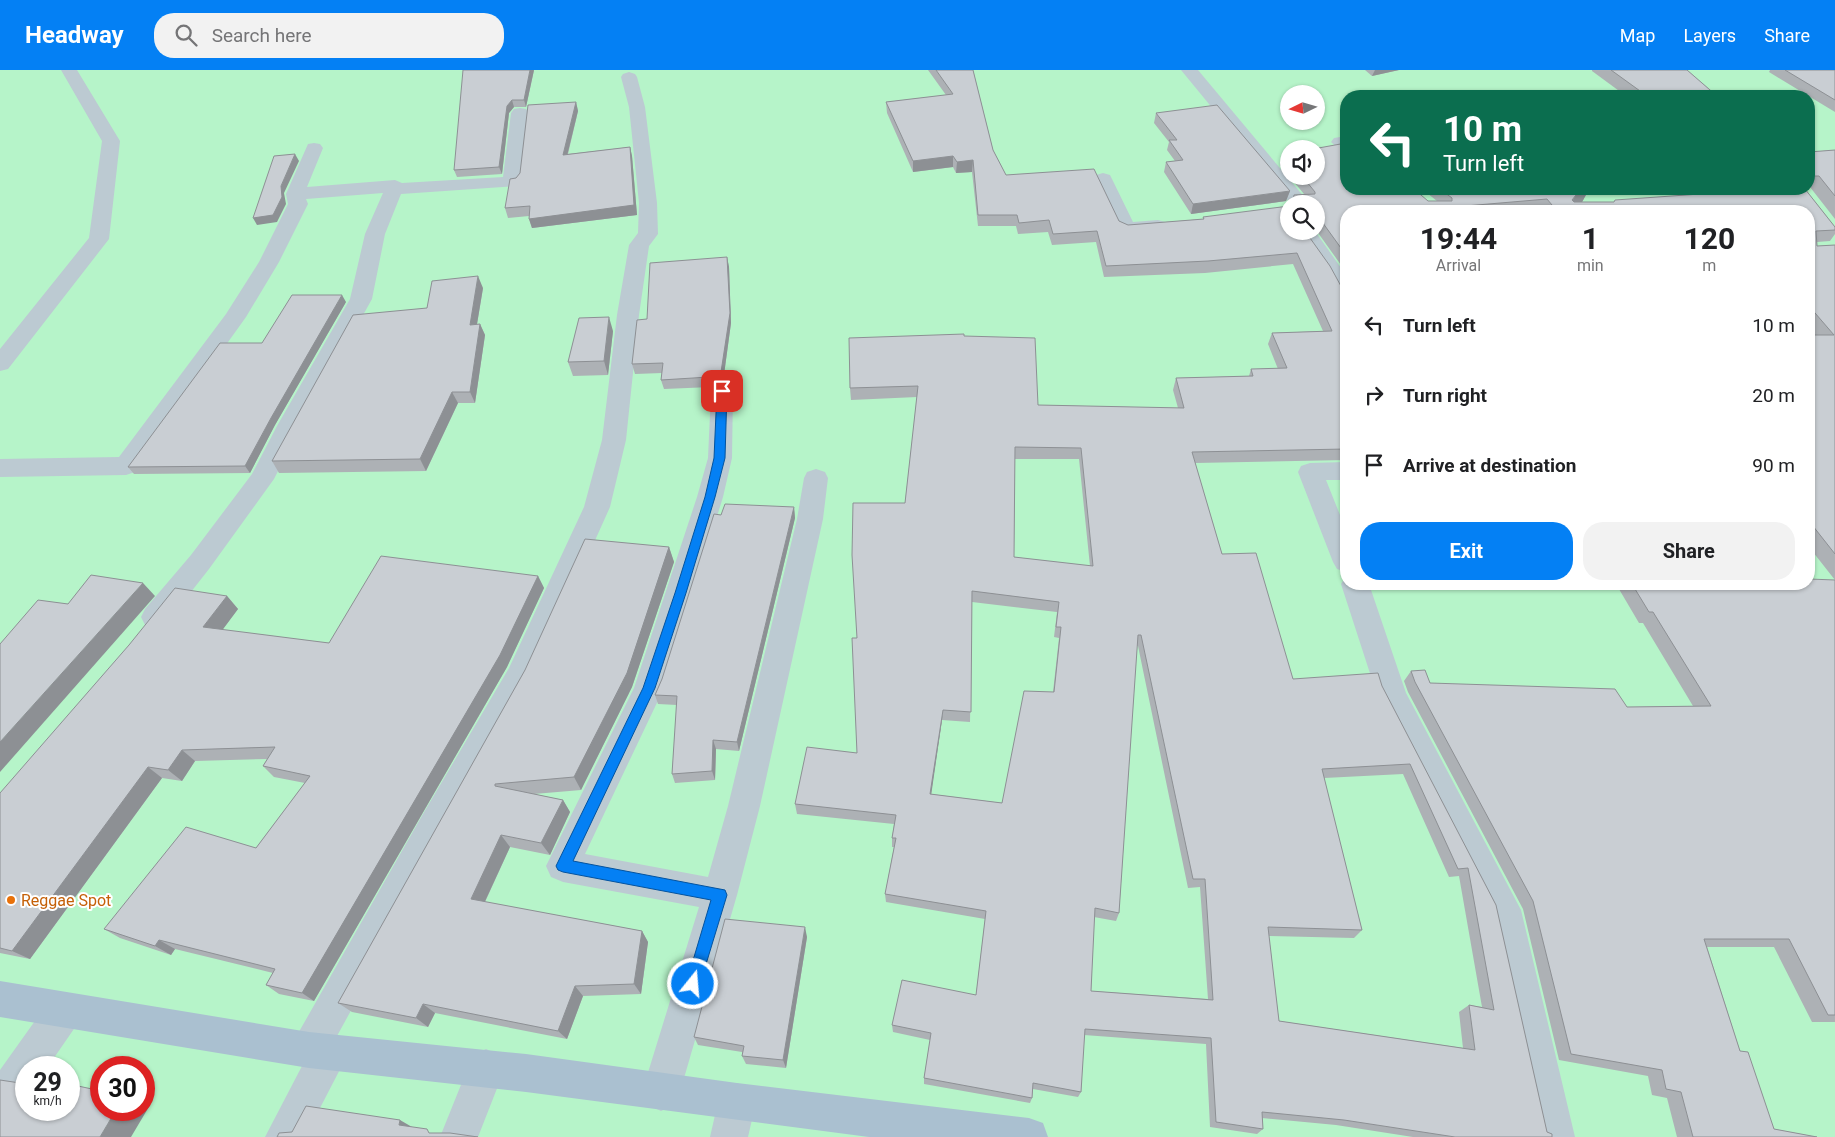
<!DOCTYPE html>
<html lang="en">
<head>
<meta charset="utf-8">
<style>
	body { margin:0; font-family:Roboto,sans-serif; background:#f2f2f2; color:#202124; height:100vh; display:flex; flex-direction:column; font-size:19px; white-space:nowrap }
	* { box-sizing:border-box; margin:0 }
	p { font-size:16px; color:#757577 }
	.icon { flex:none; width:28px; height:28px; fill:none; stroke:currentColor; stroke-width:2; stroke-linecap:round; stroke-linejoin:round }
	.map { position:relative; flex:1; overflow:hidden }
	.details { position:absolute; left:1340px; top:135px; width:475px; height:385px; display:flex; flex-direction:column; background:#fff; border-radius:20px; box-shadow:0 1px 4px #0004 }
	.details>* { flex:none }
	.banner { position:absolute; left:1340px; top:20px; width:475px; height:105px; border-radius:20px; box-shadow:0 1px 4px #0004; background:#0b6e4f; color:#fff; overflow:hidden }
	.needle { width:32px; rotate:265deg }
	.buttons { position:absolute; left:1280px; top:15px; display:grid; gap:10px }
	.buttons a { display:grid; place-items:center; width:45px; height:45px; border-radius:50%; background:#fff; box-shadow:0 1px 4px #0004; font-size:25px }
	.speed { position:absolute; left:15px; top:986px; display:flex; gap:10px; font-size:25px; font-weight:700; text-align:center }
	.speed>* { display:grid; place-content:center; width:65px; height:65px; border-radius:50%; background:#fff; box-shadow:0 1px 4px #0004; line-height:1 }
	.speed small { font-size:12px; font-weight:400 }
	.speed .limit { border:8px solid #d22; background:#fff; color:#111 }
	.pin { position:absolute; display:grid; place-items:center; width:42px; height:42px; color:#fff; margin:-21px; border-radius:10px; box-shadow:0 2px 8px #0006 }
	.me { position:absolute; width:55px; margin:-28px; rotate:17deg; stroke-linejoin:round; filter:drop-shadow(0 0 4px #0008) }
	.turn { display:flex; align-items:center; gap:18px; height:105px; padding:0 20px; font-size:22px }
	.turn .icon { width:65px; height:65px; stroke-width:2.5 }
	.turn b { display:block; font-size:35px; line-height:42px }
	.eta { display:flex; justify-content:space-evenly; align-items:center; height:85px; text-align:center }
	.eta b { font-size:30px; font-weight:700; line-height:35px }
	.action { display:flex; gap:10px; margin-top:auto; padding:10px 20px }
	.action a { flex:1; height:58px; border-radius:20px; background:#0480f4; color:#fff; font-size:20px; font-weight:700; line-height:58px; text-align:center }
	.action a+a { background:#f2f2f2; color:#202124 }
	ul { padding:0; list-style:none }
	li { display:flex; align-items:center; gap:15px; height:70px; padding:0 20px }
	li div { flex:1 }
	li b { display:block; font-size:19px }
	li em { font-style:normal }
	header { display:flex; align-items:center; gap:30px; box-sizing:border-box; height:70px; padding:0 25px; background:#0480f4; color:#fff }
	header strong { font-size:24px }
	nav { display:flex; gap:28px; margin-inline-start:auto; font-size:18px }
	.search { width:350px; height:45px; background:#f2f2f2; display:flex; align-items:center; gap:12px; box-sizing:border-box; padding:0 18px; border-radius:20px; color:#757577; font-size:19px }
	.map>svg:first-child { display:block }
	.green { fill:#b6f4c9; fill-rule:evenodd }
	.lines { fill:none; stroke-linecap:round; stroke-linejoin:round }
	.minor { fill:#bccad2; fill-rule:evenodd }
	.major { fill:#aac0d0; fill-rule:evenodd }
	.wall { fill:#adb1b5; fill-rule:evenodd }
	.shaded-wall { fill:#8d9094 }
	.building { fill:#c9ced3; stroke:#8d9094; fill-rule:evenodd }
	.route { fill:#0480f4; stroke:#03539f }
	.food-dot { fill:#e8710a; stroke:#fff; stroke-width:2 }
	.labels { text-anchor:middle; stroke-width:4; stroke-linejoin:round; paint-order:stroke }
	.near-food-label { font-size:16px; fill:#c56008; stroke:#fff; text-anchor:start }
</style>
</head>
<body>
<header>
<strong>Headway</strong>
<div class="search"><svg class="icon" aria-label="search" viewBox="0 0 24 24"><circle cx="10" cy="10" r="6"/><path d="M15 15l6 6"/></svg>Search here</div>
<nav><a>Map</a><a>Layers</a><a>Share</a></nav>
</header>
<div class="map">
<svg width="1835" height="1067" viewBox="0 0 1835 1067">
	<rect width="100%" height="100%" fill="#f1edee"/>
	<!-- green -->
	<path class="green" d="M0 0H1835V1067H0ZM1289 24H1316V51H1289ZM1346 26H1809V119H1346ZM1289 79H1316V106H1289ZM1289 134H1316V161H1289ZM1346 141H1809V514H1346ZM26 998H69V1040H26ZM101 998H144V1040H101Z"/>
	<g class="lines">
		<!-- minor -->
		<g class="minor">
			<polygon points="61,0 77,0 120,71 109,169 8,299 0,301 0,279 89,168 102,71"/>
			<polygon points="1181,0 1198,0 1310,134 1291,134"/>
			<polygon points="629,2 635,4 637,7 645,37 657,133 658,164 649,176 639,245 626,370 610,437 531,613 337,966 343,969 349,982 305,1067 265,1067 302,996 296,993 291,980 296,967 423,744 509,598 584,437 602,370 617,245 629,175 638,163 639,133 629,37 621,7 623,4"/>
			<polygon points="520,38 526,39 529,43 521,112 519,116 401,124 385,164 372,229 301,356 274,409 209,499 165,555 155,558 145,555 141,547 145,539 191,485 252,404 277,356 350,229 365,164 383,123 306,129 308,134 279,192 246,247 135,402 126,405 0,407 0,389 119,387 226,244 259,192 288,134 286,124 308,74 314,73 320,74 323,78 307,117 395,110 402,113 503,107 511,43 514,39"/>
			<polygon points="1340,67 1346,68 1346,81 1340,80 1331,72 1334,68"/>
			<polygon points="1103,103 1110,105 1112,109 1133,152 1158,150 1165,152 1168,156 1165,160 1126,164 1119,162 1094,109 1096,105"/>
			<polygon points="1295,161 1315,161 1346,205 1346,231 1339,229 1327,206"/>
			<polygon points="722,313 730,316 733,321 732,388 723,427 664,618 585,784 708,807 728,736 797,449 804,408 807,402 816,399 825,402 828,408 823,449 760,736 737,825 680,1022 674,1035 661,1041 648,1035 642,1022 699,837 563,812 551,807 546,796 634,618 697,427 708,388 711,321 714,316"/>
			<polygon points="1346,392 1346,410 1326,410 1346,460 1346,502 1337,499 1333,492 1298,402 1301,396 1310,393"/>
			<polygon points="1346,506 1346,514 1369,514 1406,623 1521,840 1575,1067 1537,1067 1488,843 1377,625 1341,514"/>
			<path d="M65 922 78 927 83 940 78 953 47 998H26C26 1025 28 1039 0 1051V1000L52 927Z"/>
			<polygon points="486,979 499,985 505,998 478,1067 440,1067 473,985"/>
			<polygon points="737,1013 750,1019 756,1032 748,1067 710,1067 718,1032 724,1019"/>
		</g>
		<!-- major -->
		<polygon class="major" points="0,911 309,962 526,984 737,1013 1029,1048 1043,1053 1048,1067 869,1067 526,1022 309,998 0,947"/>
	</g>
	<!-- wall -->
	<g class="wall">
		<polygon points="534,0 526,37 514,37 509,43 502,104 457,107 454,100"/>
		<path d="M928 0H973L993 80 1006 105 1128 155 1203 149V147L1289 161 1342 218 1346 220V390L1195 393 1222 484 1293 609 1382 616 1496 835 1547 1062 1552 1067H1413L1336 1055 1262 1048 1263 1059 1257 1064 1210 1057 1206 974 1084 965 1081 1022 1078 1027 1033 1019 1032 1028 1030 1033 924 1014V1008L930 970 893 962 892 955 976 925 985 849 886 832 885 824 894 777H892V768L894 754 797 744 795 734 857 683V568L905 433 917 327 851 330 850 318 964 266 1038 335 1178 338 1173 320 1176 308 1249 306 1251 299H1278L1268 274 1272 263 1323 261 1293 194 1205 203 1104 207 1096 172 1052 175 1048 162 1018 164 1016 156H978L972 102 956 103 953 97 913 102 887 43 886 32 946 25ZM1015 389H1079L1090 496 1014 487ZM972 532 1057 542 1054 567 1059 568 1053 622 1002 733 931 724 942 650 970 652ZM1137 576H1138L1188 818 1200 817 1208 929 1091 921 1094 847 1116 851 1119 843ZM1403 704 1449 807 1459 806 1482 937 1469 935 1459 942 1463 978 1279 951 1269 866 1354 868 1362 860 1324 708Z"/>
		<polygon points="1365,0 1399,0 1372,6"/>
		<polygon points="1592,0 1687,0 1717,26 1626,26 1592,1"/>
		<polygon points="1770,0 1835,0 1835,42 1769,2"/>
		<polygon points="576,32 578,41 568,84 630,77 632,86 637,145 532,158 529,149 529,146 508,148 505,138 516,108"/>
		<polygon points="1156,43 1290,121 1286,131 1191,144 1164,102 1166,92 1175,91 1167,80 1169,72 1154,53"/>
		<polygon points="1835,80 1835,149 1810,117 1809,117 1809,82"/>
		<polygon points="1289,83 1289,106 1280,95 1283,84"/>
		<polygon points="1289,106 1316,106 1428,131 1437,131 1422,119 1583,119 1587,123 1582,132 1614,132 1681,126 1673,119 1805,119 1835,157 1835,164 1830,171 1817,172 1817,176 1835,175 1835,510 1809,477 1809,265 1814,265 1809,259 1809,141 1542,141 1541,140 1528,141 1346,141 1346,202 1316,160 1316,134 1292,134 1294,125 1304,124"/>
		<polygon points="727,187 729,197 731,253 723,312 713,314 711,317 664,319 661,310 662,303 635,304 632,294 647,249"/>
		<polygon points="483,218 477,254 480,254 485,265 475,333 458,333 426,401 279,403 272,391 427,238"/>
		<polygon points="346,232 275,355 250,403 134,404 128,397 262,273"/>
		<polygon points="613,261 608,305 573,306 568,292"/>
		<polygon points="794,437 795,448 739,681 716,679 715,710 675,713 672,704 677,635 658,634 655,625 662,609 721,445"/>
		<polygon points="669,477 674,492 632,617 581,720 534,724 563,730 570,742 550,785 510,777 485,832 642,861 648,872 641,924 583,926 567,969 435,943 428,957 352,942 338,933 525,600"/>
		<polygon points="538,506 544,518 507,597 314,931 279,924 266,915 273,903 175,879 171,885 120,868 104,859 256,778 305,713 274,707 263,696 267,689 195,691 182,711 162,708 30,889 0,883 0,723 227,526 238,539 222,560 329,573"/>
		<polygon points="1835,510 1835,952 1812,952 1774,877 1707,877 1740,981 1774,1059 1817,1067 1677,1067 1667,1028 1652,1025 1648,1006 1559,990 1523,839 1408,622 1404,611 1411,601 1430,613 1627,637 1693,636 1643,553 1639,553 1616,514 1809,514"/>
		<polygon points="807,867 786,998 746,994 742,986 742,982 698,975 694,967"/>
	</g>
	<!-- shaded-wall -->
	<g class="shaded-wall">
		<polygon points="530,0 534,0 526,37 524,30"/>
		<polygon points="1375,0 1399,0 1372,6"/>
		<polygon points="512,30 514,37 509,43 502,104 499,97 507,36"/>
		<polygon points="576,32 578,41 565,94 563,85"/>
		<polygon points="630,77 632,86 637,145 532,158 529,149"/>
		<polygon points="295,84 299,91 284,123 286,134 277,152 257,155 253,148 281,116"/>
		<polygon points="953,86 953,97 913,102 913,91"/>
		<polygon points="973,90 972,102 956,103 957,92"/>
		<polygon points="1290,121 1286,131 1191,144 1193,134"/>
		<polygon points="1587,123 1581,134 1566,141 1576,125"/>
		<polygon points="727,187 729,197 731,253 723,312 713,314 711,317 709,307"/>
		<polygon points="478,206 483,218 475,266 470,255"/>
		<polygon points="342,225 346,232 275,355 250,403 245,396 271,348"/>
		<polygon points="609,247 613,261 608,305 604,291"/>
		<polygon points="480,254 485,265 475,333 470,322"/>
		<polygon points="452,322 458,333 426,401 420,389"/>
		<polygon points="794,437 795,448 739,681 737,672"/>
		<polygon points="669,477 674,492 632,617 581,720 574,707"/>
		<polygon points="538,506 544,518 507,597 314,931 302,923"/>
		<polygon points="143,513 155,526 0,702 0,672"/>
		<polygon points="227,526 238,539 215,570 203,557"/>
		<polygon points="943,640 942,650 930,733 930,724"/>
		<polygon points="713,670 716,679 715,710 712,701"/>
		<polygon points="182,680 195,691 182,711 168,700"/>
		<polygon points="148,697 162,708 30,889 12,881"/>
		<polygon points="563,730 570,742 550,785 541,773"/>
		<polygon points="501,765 510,777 481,840 471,829"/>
		<polygon points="805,857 807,867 786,998 783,990"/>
		<polygon points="642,861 648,872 641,924 634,914"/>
		<polygon points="159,870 175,879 171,885 155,876"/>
		<polygon points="575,916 583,926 567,969 558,961"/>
		<polygon points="423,934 435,943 428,957 416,948"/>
		<polygon points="144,1033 150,1035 131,1067 100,1067 116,1040 144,1040"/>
		<polygon points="400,1050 412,1057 411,1061 399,1055"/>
	</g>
	<!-- building -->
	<g class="building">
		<polygon points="463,0 530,0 524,30 512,30 507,36 499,97 454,100"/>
		<path d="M936 0H973L993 80 1006 105 1094 99 1119 151 1128 155 1204 149 1203 147 1289 136V161H1305L1330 196 1342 218 1346 220V379L1192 382 1222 484 1256 483 1293 609 1378 603 1382 616 1496 835 1547 1062 1552 1064V1067H1455L1344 1050 1262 1042 1263 1059 1216 1052 1211 968 1085 959 1081 1022 1033 1013 1032 1028 924 1008 931 963 892 955 902 910 976 925 986 841 885 824 896 768H892L896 745 795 734 807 677 857 683 852 568H857L852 485 853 433H905L918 316 850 318 849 268 964 264V266L1035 268 1038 335 1184 338 1176 308 1253 306 1251 299 1287 298 1272 263 1332 261 1297 183 1208 191 1106 196 1097 161 1053 164 1049 150 1019 153 1017 145H978L973 90 957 92 953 86 913 91 886 32 953 24ZM1015 377 1081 378 1093 496 1014 487ZM972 521 1059 532 1056 557H1061L1054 622 1024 621 1002 733 930 724 943 640 971 642ZM1138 565H1141L1193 809H1205L1213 930 1091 921 1095 838 1119 843ZM1410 694 1458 799 1468 798 1494 940 1469 935 1475 980 1279 951 1268 857 1362 860 1322 699Z"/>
		<polygon points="1611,0 1687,0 1717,26 1647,26"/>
		<polygon points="1785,0 1835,0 1835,30"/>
		<polygon points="576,32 563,85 630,77 634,135 529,149 530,136 505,138 510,109 516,108 520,103 528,35"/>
		<polygon points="1217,35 1290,121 1193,134 1166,92 1183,90 1169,70 1177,70 1156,43"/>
		<polygon points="1346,73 1346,119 1414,119 1428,131 1452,131 1452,128 1440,119 1583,119 1587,123 1576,125 1572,130 1574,132 1614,132 1615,130 1700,124 1693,119 1805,119 1835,157 1835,160 1816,161 1817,176 1835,175 1835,484 1809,451 1809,265 1834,265 1809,236 1809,141 1557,141 1547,129 1442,138 1445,141 1346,141 1346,185 1320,149 1316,148 1316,134 1293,134 1294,125 1315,124 1315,122 1302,106 1316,106 1316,79 1313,79"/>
		<polygon points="1835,80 1835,126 1819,106 1809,106 1809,82"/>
		<polygon points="1289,83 1289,90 1283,84"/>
		<polygon points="295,84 281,116 282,127 273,145 253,148 274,86"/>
		<polygon points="727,187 730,243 721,302 711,304 709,307 661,310 663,293 632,294 637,250 647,249 650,193"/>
		<polygon points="478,206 470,255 480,254 470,322 452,322 420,389 272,391 353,245 427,238 432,211"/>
		<polygon points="292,225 342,225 271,348 245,396 128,397 220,273 262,273"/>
		<polygon points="609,247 604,291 568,292 579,248"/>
		<polygon points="725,434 794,437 737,672 713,670 712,701 672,704 677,626 655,625 662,609 714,444 721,445"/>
		<polygon points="585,469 669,477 627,603 574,707 495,714 495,716 563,730 541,773 501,765 471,829 642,861 634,914 575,916 558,961 423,934 416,948 338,933 525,600"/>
		<polygon points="381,486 538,506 500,585 302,923 266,915 275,899 159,870 155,876 104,859 186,757 256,778 310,706 263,696 275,677 182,680 168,700 148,697 12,881 0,878 0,723 129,575 175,518 227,526 203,557 329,573"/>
		<polygon points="91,505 143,513 0,672 0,574 38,530 68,534"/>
		<polygon points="1809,509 1835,510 1835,945 1828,945 1789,869 1704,869 1740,981 1748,982 1774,1059 1817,1067 1693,1067 1681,1022 1666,1019 1662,1000 1571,984 1533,831 1415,612 1411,601 1425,600 1430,613 1615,619 1627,637 1711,636 1653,542 1649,542 1632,514 1809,514"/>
		<polygon points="725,849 805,857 783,990 742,986 744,976 694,967"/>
		<polygon points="26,1004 26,1040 69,1040 69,1014 101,1021 101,1040 116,1040 100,1067 0,1067 0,1010 20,1013"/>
		<polygon points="306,1036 400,1050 399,1055 427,1059 429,1063 450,1063 478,1067 277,1067 279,1063 292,1062"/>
	</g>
	<!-- route -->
	<polygon class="route" points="722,318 727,321 725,388 715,427 686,523 655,618 573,791 725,820 727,825 700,914 698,919 693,922 688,919 686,914 711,830 563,802 558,800 556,796 643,618 675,523 705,427 714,388 717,321"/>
	<!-- markers -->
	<circle class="food-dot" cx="11" cy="830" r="5"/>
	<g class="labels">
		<!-- near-food labels -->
		<g class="near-food-label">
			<text x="21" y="836">Reggae Spot</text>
		</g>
	</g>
</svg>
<div class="buttons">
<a><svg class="needle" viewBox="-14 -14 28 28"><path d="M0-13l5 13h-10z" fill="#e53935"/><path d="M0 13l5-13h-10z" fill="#757577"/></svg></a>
<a><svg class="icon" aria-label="sound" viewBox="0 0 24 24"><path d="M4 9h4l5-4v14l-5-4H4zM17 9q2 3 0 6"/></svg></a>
<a><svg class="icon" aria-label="search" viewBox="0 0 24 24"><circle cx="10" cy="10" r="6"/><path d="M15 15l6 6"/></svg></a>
</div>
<div class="speed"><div>29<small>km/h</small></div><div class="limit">30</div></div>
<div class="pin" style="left:722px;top:321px;background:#d93025"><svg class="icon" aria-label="arrive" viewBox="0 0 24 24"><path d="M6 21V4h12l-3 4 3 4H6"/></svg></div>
<svg class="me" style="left:693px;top:914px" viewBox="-20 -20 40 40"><circle r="17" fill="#0480f4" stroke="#fff" stroke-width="3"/><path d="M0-11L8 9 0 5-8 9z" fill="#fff"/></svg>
<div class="banner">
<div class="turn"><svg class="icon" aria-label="left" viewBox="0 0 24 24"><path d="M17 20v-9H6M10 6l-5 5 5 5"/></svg><div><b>10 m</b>Turn left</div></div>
</div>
<section class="details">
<div class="eta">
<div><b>19:44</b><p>Arrival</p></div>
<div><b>1</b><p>min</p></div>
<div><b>120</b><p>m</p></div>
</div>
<ul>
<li><svg class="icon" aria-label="left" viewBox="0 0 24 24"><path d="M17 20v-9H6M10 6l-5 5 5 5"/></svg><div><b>Turn left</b></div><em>10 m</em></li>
<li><svg class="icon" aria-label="right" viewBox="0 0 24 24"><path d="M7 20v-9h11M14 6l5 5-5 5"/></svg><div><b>Turn right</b></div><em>20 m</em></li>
<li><svg class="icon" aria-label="arrive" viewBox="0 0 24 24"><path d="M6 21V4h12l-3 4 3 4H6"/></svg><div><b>Arrive at destination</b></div><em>90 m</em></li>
</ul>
<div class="action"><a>Exit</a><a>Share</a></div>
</section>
</div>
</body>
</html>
